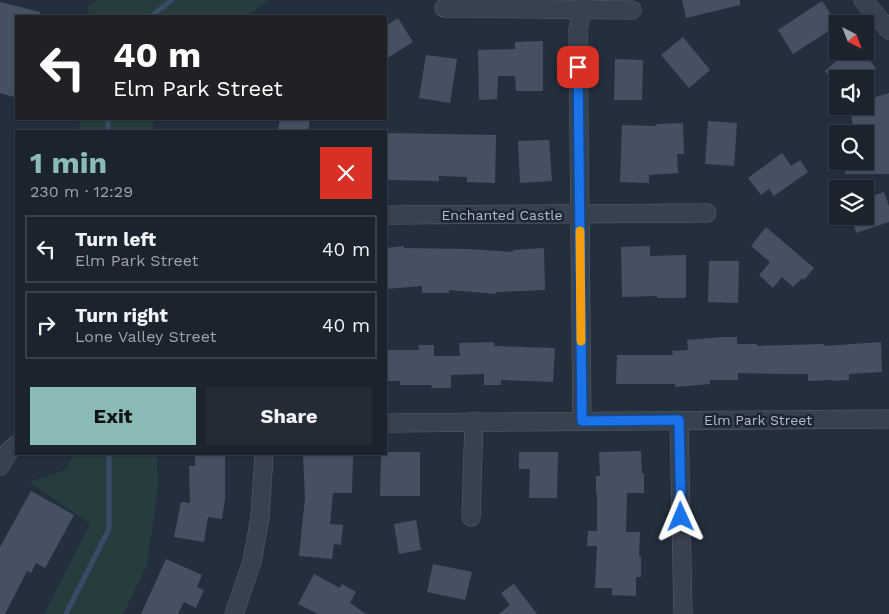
<!DOCTYPE html>
<html lang="en">
<head>
<meta charset="utf-8">
<style>
	body { margin:0; font-family:"Work Sans",sans-serif; background:#242b36; color:#f1f3f6; height:100vh; display:flex; flex-direction:column; font-size:19px; white-space:nowrap }
	* { box-sizing:border-box; margin:0 }
	p { font-size:16px; color:#a0a4aa }
	.icon { flex:none; width:28px; height:28px; fill:none; stroke:currentColor; stroke-width:2; stroke-linecap:round; stroke-linejoin:round }
	.map { position:relative; flex:1; overflow:hidden }
	.details { position:absolute; left:15px; top:130px; width:372px; height:325px; display:flex; flex-direction:column; background:#1b232e; border-radius:0px; box-shadow:0 1px 4px #0004,0 0 0 1px #39404a }
	.details>* { flex:none }
	.top-card { position:absolute; left:15px; top:15px; width:372px; height:105px; border-radius:0px; box-shadow:0 1px 4px #0004,0 0 0 1px #39404a; background:#202124; color:#fff; overflow:hidden }
	.needle { width:32px; rotate:138deg }
	.controls { position:absolute; left:829px; top:15px; display:grid; gap:10px }
	.controls a { display:grid; place-items:center; width:45px; height:45px; border-radius:0px; background:#1b232e; box-shadow:0 1px 4px #0004,0 0 0 1px #39404a; font-size:25px }
	.pin { position:absolute; display:grid; place-items:center; width:42px; height:42px; color:#fff; margin:-21px; border-radius:10px; box-shadow:0 2px 8px #0006 }
	.me { position:absolute; width:55px; margin:-28px; rotate:359deg; stroke-linejoin:round; filter:drop-shadow(0 0 4px #0008) }
	.turn { display:flex; align-items:center; gap:18px; height:105px; padding:0 15px; font-size:22px }
	.turn .icon { width:65px; height:65px; stroke-width:2.5 }
	.turn b { display:block; font-size:35px; line-height:42px }
	.round { display:grid; place-items:center; flex:none; width:52px; height:52px; border-radius:0px; background:#242b36 }
	.summary { display:flex; align-items:center; justify-content:space-between; height:85px; padding:0 15px }
	h1 { font-size:30px; font-weight:700; line-height:38px; color:#8bbbb9 }
	.cta { display:flex; gap:10px; margin-top:auto; padding:10px 15px }
	.cta a { flex:1; height:58px; border-radius:0px; background:#8bbbb9; color:#111; font-size:20px; font-weight:700; line-height:58px; text-align:center }
	.cta a+a { background:#242b36; color:#f1f3f6 }
	ul { padding:0; list-style:none }
	li { display:flex; align-items:center; gap:15px; height:68px; margin:0 10px 8px; padding:0 5px; border:2px solid #39404a; border-radius:0px }
	li div { flex:1 }
	li b { display:block; font-size:19px }
	li em { font-style:normal }
	.map>svg:first-child { display:block }
	.green { fill:#263c3f }
	.lines { fill:none; stroke-linecap:round; stroke-linejoin:round }
	.stream { stroke:#394c67; stroke-width:5 }
	.building { fill:#455162 }
	.street-casing { stroke:#565f6c; stroke-width:19 }
	.street { stroke:#38414e; stroke-width:18 }
	.route-casing { stroke:#114b97; stroke-width:12 }
	.route { stroke:#1a73e8; stroke-width:9 }
	.slow { stroke:#f59e0b; stroke-width:9 }
	.labels { text-anchor:middle; stroke-width:5; stroke-linejoin:round; paint-order:stroke }
	.street-label { font-size:14px; fill:#b4bcc9; stroke:#1d2633 }
</style>
</head>
<body>
<div class="map">
<svg width="889" height="614" viewBox="0 0 889 614">
	<rect width="100%" height="100%" fill="#242f3e"/>
	<!-- green -->
	<g class="green">
		<polygon points="98,0 269,0 246,16 88,16 89,6"/>
		<polygon points="80,119 153,119 153,131 79,131"/>
		<polygon points="73,454 157,454 158,488 147,565 123,614 44,614 90,524 29,482 66,470"/>
	</g>
	<g class="lines">
		<!-- stream -->
		<g class="stream">
			<polyline points="151,16 172,0"/>
			<polyline points="108,119 108,131"/>
			<polyline points="66,614 109,529 109,454"/>
		</g>
	</g>
	<!-- building -->
	<g class="building">
		<polygon points="682,0 740,0 740,5 686,18"/>
		<polygon points="822,1 838,25 793,54 778,30"/>
		<polygon points="0,2 40,12 40,16 16,16 16,89 14,97 0,93"/>
		<polygon points="398,18 413,42 386,59 386,26"/>
		<polygon points="683,37 710,70 689,88 661,55"/>
		<polygon points="543,41 543,91 516,91 515,76 498,76 497,99 479,100 478,50 515,49 515,42"/>
		<polygon points="848,51 862,51 876,68 863,79 831,79 825,71"/>
		<polygon points="426,55 457,59 450,103 419,98"/>
		<polygon points="615,59 643,60 642,100 614,100"/>
		<polygon points="889,93 889,174 845,174 845,161 865,161 865,134 856,134 848,106 865,106 865,100"/>
		<polygon points="280,119 310,119 308,131 278,131"/>
		<polygon points="708,121 737,123 734,166 705,164"/>
		<polygon points="683,123 684,154 677,154 678,173 649,175 649,183 620,182 622,125 656,126 656,124"/>
		<polygon points="386,133 496,135 495,183 467,182 467,177 439,176 439,181 386,180"/>
		<polygon points="549,140 552,181 520,183 518,141"/>
		<polygon points="782,153 791,166 800,160 808,172 774,196 769,189 761,195 748,178"/>
		<polygon points="884,192 889,206 889,222 856,233 851,216 865,216 865,198"/>
		<polygon points="766,227 814,268 804,280 802,278 793,287 782,277 773,288 759,275 770,262 751,246"/>
		<polygon points="404,246 404,248 468,249 513,252 513,250 544,248 545,290 496,292 496,294 449,290 449,293 422,293 422,286 386,289 386,248"/>
		<polygon points="650,246 650,256 686,255 686,298 657,298 657,296 622,297 621,247"/>
		<polygon points="709,261 739,261 738,303 708,302"/>
		<polygon points="722,337 737,337 737,344 757,344 757,346 824,344 824,346 881,342 882,372 849,374 849,380 833,381 833,380 808,381 808,374 779,374 738,373 738,380 710,380 710,384 675,387 675,384 616,384 617,355 673,355 672,351 688,350 687,340"/>
		<polygon points="494,342 494,346 555,348 553,382 501,380 501,385 484,385 484,374 451,375 451,388 431,388 432,385 400,385 400,381 386,381 386,350 419,350 418,345 434,345 434,356 460,356 459,343"/>
		<polygon points="641,451 642,474 644,473 644,493 627,493 626,532 640,532 639,557 641,557 641,577 636,577 636,596 612,595 612,588 595,588 597,546 587,546 588,531 597,531 597,494 596,494 596,476 600,476 599,452"/>
		<polygon points="386,452 420,452 420,496 380,496 381,454 386,454"/>
		<polygon points="519,452 558,452 557,498 529,498 530,469 519,469"/>
		<polygon points="195,454 225,454 225,498 222,519 208,517 204,542 174,537 181,502 190,503 189,466 195,466"/>
		<polygon points="303,454 353,454 352,493 333,493 330,524 343,525 341,545 334,544 332,559 299,556 305,498"/>
		<polygon points="31,491 74,515 45,568 36,563 31,573 27,571 5,614 0,614 0,547"/>
		<polygon points="416,520 421,550 399,554 394,524"/>
		<polygon points="166,559 202,575 197,587 204,590 196,608 184,602 178,614 141,614"/>
		<polygon points="433,564 472,572 465,600 427,592"/>
		<polygon points="314,574 340,588 342,584 356,592 350,603 366,614 318,614 298,604"/>
		<polygon points="514,584 537,614 499,614 510,605 501,593"/>
	</g>
	<g class="lines">
		<!-- street casing -->
		<g class="street-casing">
			<g id="street">
				<polyline points="863,0 889,30"/>
				<polyline points="444,8 632,10"/>
				<polyline points="386,215 707,213"/>
				<polyline points="679,420 683,614"/>
				<polyline points="582,421 578,30 584,0"/>
				<polyline points="386,423 889,419"/>
				<polyline points="0,466 9,451 16,445"/>
				<polyline points="471,517 474,421"/>
				<polyline points="234,614 252,562 260,517 264,454"/>
			</g>
		</g>
		<!-- street -->
		<use href="#street" class="street"/>
	</g>
	<g class="lines">
		<!-- route casing -->
		<g class="route-casing">
			<polyline id="route" points="578,67 582,421 679,420 681,517"/>
		</g>
		<!-- route -->
		<use href="#route" class="route"/>
		<!-- slow -->
		<polyline class="slow" points="580,231 581,341"/>
	</g>
	<g class="labels">
		<!-- street labels -->
		<g class="street-label">
			<text x="502" y="220">Enchanted Castle</text>
			<text x="758" y="425">Elm Park Street</text>
		</g>
	</g>
</svg>
<div class="controls">
<a><svg class="needle" viewBox="-14 -14 28 28"><path d="M0-13l5 13h-10z" fill="#e53935"/><path d="M0 13l5-13h-10z" fill="#a0a4aa"/></svg></a>
<a><svg class="icon" aria-label="sound" viewBox="0 0 24 24"><path d="M4 9h4l5-4v14l-5-4H4zM17 9q2 3 0 6"/></svg></a>
<a><svg class="icon" aria-label="search" viewBox="0 0 24 24"><circle cx="10" cy="10" r="6"/><path d="M15 15l6 6"/></svg></a>
<a><svg class="icon" aria-label="layers" viewBox="0 0 24 24"><path d="M12 4l9 5-9 5-9-5zM3 14l9 5 9-5"/></svg></a>
</div>
<div class="pin" style="left:578px;top:67px;background:#d93025"><svg class="icon" aria-label="arrive" viewBox="0 0 24 24"><path d="M6 21V4h12l-3 4 3 4H6"/></svg></div>
<svg class="me" style="left:681px;top:517px" viewBox="-20 -20 40 40"><path d="M0-17L14 15 0 8-14 15z" fill="#1a73e8" stroke="#fff" stroke-width="4"/></svg>
<div class="top-card">
<div class="turn"><svg class="icon" aria-label="left" viewBox="0 0 24 24"><path d="M17 20v-9H6M10 6l-5 5 5 5"/></svg><div><b>40 m</b>Elm Park Street</div></div>
</div>
<section class="details">
<div class="summary"><div><h1>1 min</h1><p>230 m · 12:29</p></div><a class="round" style="background:#d93025;color:#fff"><svg class="icon" aria-label="close" viewBox="0 0 24 24"><path d="M6 6l12 12M18 6L6 18"/></svg></a></div>
<ul>
<li><svg class="icon" aria-label="left" viewBox="0 0 24 24"><path d="M17 20v-9H6M10 6l-5 5 5 5"/></svg><div><b>Turn left</b><p>Elm Park Street</p></div><em>40 m</em></li>
<li><svg class="icon" aria-label="right" viewBox="0 0 24 24"><path d="M7 20v-9h11M14 6l5 5-5 5"/></svg><div><b>Turn right</b><p>Lone Valley Street</p></div><em>40 m</em></li>
</ul>
<div class="cta"><a>Exit</a><a>Share</a></div>
</section>
</div>
</body>
</html>
